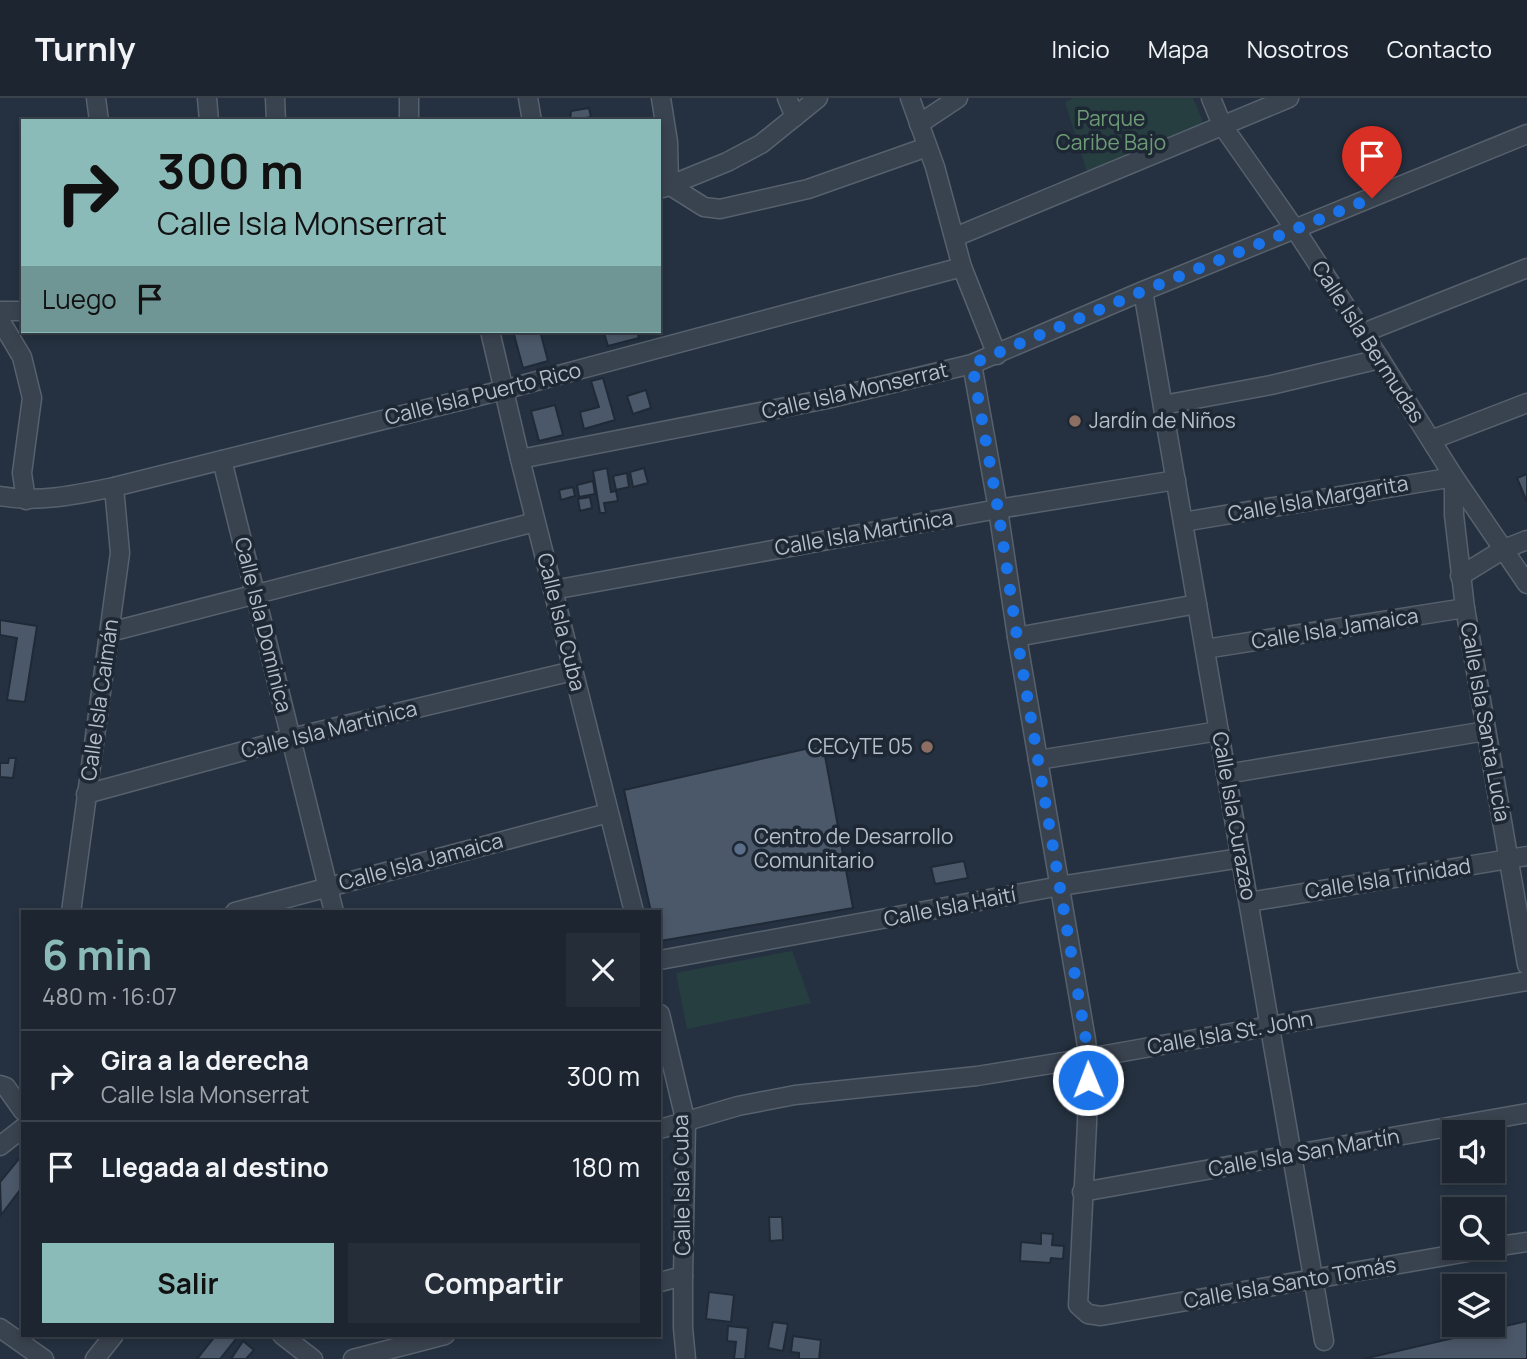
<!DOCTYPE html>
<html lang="es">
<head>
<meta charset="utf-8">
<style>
	body { margin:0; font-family:Manrope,sans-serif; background:#252d38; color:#f1f3f6; height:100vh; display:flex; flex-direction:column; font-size:26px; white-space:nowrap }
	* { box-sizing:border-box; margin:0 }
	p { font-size:23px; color:#a0a5ab }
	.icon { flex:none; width:38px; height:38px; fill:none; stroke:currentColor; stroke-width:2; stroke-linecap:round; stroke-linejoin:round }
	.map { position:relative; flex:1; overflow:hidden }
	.details { position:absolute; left:21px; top:812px; width:640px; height:427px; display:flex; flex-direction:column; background:#1c2530; border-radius:0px; box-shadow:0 4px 10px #0003,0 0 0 2px #3a424c }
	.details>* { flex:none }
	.guide { position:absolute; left:21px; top:21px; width:640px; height:214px; border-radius:0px; box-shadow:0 4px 10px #0003,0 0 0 2px #3a424c; background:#8bbbb9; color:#111; overflow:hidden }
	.tools { position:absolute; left:1442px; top:1022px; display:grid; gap:14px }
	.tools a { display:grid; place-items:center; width:63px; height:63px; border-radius:0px; background:#1c2530; box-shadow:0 4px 10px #0003,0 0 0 2px #3a424c; font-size:35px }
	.pin { position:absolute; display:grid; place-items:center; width:60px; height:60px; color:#fff; margin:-72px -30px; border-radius:50% 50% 50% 0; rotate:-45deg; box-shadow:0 0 7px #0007 }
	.pin .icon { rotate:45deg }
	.me { position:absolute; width:77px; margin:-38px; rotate:359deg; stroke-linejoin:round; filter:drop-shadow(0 0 5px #0008) }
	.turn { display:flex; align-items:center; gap:24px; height:147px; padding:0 21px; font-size:32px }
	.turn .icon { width:91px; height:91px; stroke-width:2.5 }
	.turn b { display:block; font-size:49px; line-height:60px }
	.then { display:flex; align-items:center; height:66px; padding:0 21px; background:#0003; gap:14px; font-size:26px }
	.round { display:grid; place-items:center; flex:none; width:74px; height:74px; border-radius:0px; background:#252d38 }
	.headline { display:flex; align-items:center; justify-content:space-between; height:119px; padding:0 21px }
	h1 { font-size:42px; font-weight:700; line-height:52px; color:#8bbbb9 }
	.primary-button { display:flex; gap:14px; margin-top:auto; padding:14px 21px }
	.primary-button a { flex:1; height:80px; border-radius:0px; background:#8bbbb9; color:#111; font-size:28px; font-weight:700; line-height:80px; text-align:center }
	.primary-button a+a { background:#252d38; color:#f1f3f6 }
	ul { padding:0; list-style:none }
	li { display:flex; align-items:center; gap:21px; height:91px; padding:0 21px; border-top:2px solid #3a424c }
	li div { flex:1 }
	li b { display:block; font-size:26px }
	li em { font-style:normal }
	header { display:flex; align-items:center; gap:42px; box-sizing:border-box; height:98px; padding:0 35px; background:#1c2530; border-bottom:2px solid #3a424c }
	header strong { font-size:33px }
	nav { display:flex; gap:38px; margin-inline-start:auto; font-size:24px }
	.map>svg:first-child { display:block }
	.green { fill:#273e41 }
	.building { fill:#4b5869; stroke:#202a37; stroke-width:2 }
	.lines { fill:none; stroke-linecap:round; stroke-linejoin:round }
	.minor-casing { stroke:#57616d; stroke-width:21 }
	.minor { stroke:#39434f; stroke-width:18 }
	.route { stroke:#1a73e8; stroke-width:12; stroke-dasharray:0 21.6 }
	.education-dot { fill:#8d6e63; stroke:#1e2835; stroke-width:2.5 }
	.service-dot { fill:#5c6f8a; stroke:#1e2835; stroke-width:2.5 }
	.labels { text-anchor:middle; stroke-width:7; stroke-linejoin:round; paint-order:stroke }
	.park-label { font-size:21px; fill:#6d9b76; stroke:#1e2835 }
	.street-label { font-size:21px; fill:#b5beca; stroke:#1e2835 }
	.poi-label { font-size:21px; fill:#b5beca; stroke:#1e2835; text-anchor:start }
</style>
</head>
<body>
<header>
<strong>Turnly</strong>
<nav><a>Inicio</a><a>Mapa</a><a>Nosotros</a><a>Contacto</a></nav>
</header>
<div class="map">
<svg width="1527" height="1261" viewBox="0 0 1527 1261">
	<rect width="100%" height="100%" fill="#253140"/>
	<!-- green -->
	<g class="green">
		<polygon points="1074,0 1193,0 1205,29 1089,80 1065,4"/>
		<polygon points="792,853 811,905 687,931 676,875"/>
	</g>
	<!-- building -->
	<g class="building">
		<polygon points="589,10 591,19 570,23 571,13"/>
		<polygon points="513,233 540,233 548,263 523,270"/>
		<polygon points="612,233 637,233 639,240 608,248 604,235"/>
		<polygon points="603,280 615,322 584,331 580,314 599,309 591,283"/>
		<polygon points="646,292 651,310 633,316 627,298"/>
		<polygon points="555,307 563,337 539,343 531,313"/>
		<polygon points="607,370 611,394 616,393 618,403 604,405 606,415 600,415 593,373"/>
		<polygon points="644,370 648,385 633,389 630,374"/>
		<polygon points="627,375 629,389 616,392 613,378"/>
		<polygon points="1527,376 1527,404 1517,380"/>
		<polygon points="593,383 595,396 579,399 577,387"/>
		<polygon points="573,389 575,398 561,402 559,392"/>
		<polygon points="590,399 592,410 580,413 578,401"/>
		<polygon points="0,522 37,528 25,604 7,602 17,540 0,537"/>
		<polygon points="823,647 853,810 660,843 660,814 651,814 624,692"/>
		<polygon points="9,660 16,660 13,680 0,679 0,665 8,665"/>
		<polygon points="964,763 968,780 935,786 931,769"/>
		<polygon points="22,1057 23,1088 1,1117 0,1084"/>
		<polygon points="769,1119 782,1119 783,1142 770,1143"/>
		<polygon points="1041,1135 1053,1136 1052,1147 1064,1148 1063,1161 1051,1160 1050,1165 1020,1163 1021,1144 1041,1146"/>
		<polygon points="709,1194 734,1197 731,1224 706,1221"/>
		<polygon points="1527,1223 1527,1261 1363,1261"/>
		<polygon points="773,1224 788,1226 783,1253 768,1250"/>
		<polygon points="728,1228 748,1230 745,1261 734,1261 736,1244 727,1243"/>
		<polygon points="216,1237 239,1237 220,1261 197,1261"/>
		<polygon points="793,1238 821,1242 819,1261 799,1261 799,1255 791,1254"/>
		<polygon points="243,1243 254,1252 246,1261 231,1261"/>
	</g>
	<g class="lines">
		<!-- minor casing -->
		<g class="minor-casing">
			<g id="minor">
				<polyline points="96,0 99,23"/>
				<polyline points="207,0 209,23"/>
				<polyline points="275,0 276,23"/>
				<polyline points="409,0 409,23"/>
				<polyline points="528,0 532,23"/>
				<polyline points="661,0 668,44 669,87"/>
				<polyline points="787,0 795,19"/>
				<polyline points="910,0 935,69 962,169 997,257"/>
				<polyline points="1211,0 1222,27 1295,131 1380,261 1454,379 1527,486"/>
				<polyline points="919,26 958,0"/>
				<polyline points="669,87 704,109 720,111 808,91 927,49"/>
				<polyline points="663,90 727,64 761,46 818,0"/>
				<polyline points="955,139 1289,0"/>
				<polyline points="1143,193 1324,1243"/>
				<polyline points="0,213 23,213"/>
				<polyline points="0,222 22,259 32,300 22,375 26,402"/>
				<polyline points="490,233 520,361 634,814"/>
				<polyline points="1363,235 1527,170"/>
				<polyline points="972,266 998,411 1017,539 1086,942 1088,960 1087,1025 1078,1207 1088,1216 1101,1218 1491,1150"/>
				<polyline points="1163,307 1271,287 1380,261"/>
				<polyline points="1431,342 1527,305"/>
				<polyline points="520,361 827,301 972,266 1143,193 1527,36"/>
				<polyline points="222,362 334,814"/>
				<path d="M0 398C39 405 75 397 114 389L503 292 962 169"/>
				<polyline points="1183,424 1454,379 1454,417 1465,510 1527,867"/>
				<polyline points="1460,478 1504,451 1527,442"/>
				<polyline points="553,492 998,411 1176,382"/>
				<polyline points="110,534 535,424"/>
				<polyline points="1017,539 1197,506"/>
				<polyline points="1205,551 1465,510"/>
				<polyline points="1038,662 1219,633"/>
				<polyline points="1226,676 1486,633"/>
				<polyline points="86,696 291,640 573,573"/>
				<polyline points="1249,804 1527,758"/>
				<polyline points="71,814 120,455 114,389"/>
				<polyline points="235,814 608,715"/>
				<polyline points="660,862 1060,788 1241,760"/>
				<polyline points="660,916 686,1025 683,1178 683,1230 686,1261"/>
				<polyline points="0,987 6,989 23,1013"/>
				<polyline points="660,1031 738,1008 795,997 977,978 1088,960 1527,883"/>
				<polyline points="0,1048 23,1030"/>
				<polyline points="1082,1094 1527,1015"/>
				<polyline points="1493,1149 1527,1144"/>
				<polyline points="660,1184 683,1178"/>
				<polyline points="0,1230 44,1261"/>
				<polyline points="282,1237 313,1261"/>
				<polyline points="95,1261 114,1237"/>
				<polyline points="353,1261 445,1237"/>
			</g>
		</g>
		<!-- minor -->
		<use href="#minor" class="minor"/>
	</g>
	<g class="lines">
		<!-- route -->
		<polyline class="route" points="1088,982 1086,942 1017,539 998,411 972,266 1143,193 1372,100"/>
	</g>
	<!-- markers -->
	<g class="education-dot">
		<circle cx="1075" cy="323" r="7"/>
		<circle cx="927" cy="649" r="7"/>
	</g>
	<circle class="service-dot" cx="740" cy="751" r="7"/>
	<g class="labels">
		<!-- park labels -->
		<g class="park-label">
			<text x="1111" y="28">Parque<tspan x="1111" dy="24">Caribe Bajo</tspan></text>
		</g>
		<!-- street labels -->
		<g class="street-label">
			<text transform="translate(1368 244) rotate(57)" y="7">Calle Isla Bermudas</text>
			<text transform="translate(855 293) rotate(-13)" y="7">Calle Isla Monserrat</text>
			<text transform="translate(483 296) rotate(-14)" y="7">Calle Isla Puerto Rico</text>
			<text transform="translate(1318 401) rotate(-10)" y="7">Calle Isla Margarita</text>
			<text transform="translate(864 435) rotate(-10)" y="7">Calle Isla Martinica</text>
			<text transform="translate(561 524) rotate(76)" y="7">Calle Isla Cuba</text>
			<text transform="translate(263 527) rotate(76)" y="7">Calle Isla Dominica</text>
			<text transform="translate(1335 531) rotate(-9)" y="7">Calle Isla Jamaica</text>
			<text transform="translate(100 602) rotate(-82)" y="7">Calle Isla Caimán</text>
			<text transform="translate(1485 624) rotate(80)" y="7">Calle Isla Santa Lucía</text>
			<text transform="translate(329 632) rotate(-14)" y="7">Calle Isla Martinica</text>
			<text transform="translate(1234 718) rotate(80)" y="7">Calle Isla Curazao</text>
			<text transform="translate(421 764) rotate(-15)" y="7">Calle Isla Jamaica</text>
			<text transform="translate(1388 781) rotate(-9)" y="7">Calle Isla Trinidad</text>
			<text transform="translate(950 809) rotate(-11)" y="7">Calle Isla Haití</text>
			<text transform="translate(1230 935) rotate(-10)" y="7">Calle Isla St. John</text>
			<text transform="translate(1304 1055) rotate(-10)" y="7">Calle Isla San Martín</text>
			<text transform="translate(682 1087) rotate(-91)" y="7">Calle Isla Cuba</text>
			<text transform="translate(1290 1185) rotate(-10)" y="7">Calle Isla Santo Tomás</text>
		</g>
		<!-- poi labels -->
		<g class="poi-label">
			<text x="1089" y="330">Jardín de Niños</text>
			<text x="913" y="656" text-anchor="end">CECyTE 05</text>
			<text x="754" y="746">Centro de Desarrollo<tspan x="754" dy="24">Comunitario</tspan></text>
		</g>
	</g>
</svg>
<div class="tools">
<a><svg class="icon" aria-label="sound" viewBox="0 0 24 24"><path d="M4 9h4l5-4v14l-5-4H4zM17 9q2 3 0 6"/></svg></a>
<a><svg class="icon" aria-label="search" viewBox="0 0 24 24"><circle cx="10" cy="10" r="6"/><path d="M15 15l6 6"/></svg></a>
<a><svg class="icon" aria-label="layers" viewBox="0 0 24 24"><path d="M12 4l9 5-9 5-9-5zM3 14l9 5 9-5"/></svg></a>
</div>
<div class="pin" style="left:1372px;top:100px;background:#d93025"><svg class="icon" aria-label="arrive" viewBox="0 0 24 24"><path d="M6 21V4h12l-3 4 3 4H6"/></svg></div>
<svg class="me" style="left:1088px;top:982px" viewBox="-20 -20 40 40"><circle r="17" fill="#1a73e8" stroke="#fff" stroke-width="3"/><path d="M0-11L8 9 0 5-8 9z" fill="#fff"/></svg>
<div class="guide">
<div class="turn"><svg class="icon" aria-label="right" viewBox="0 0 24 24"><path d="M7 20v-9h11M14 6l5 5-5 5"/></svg><div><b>300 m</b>Calle Isla Monserrat</div></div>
<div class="then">Luego<svg class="icon" aria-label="arrive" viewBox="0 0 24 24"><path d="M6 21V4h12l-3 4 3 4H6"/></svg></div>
</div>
<section class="details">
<div class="headline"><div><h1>6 min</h1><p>480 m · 16:07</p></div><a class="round"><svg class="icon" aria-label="close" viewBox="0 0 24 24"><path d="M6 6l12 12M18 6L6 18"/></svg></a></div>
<ul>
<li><svg class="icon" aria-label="right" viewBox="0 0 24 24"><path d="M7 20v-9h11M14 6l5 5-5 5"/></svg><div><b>Gira a la derecha</b><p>Calle Isla Monserrat</p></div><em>300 m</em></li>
<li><svg class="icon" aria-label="arrive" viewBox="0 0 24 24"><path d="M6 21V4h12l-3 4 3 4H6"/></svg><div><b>Llegada al destino</b></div><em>180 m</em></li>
</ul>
<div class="primary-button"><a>Salir</a><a>Compartir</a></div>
</section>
</div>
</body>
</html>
